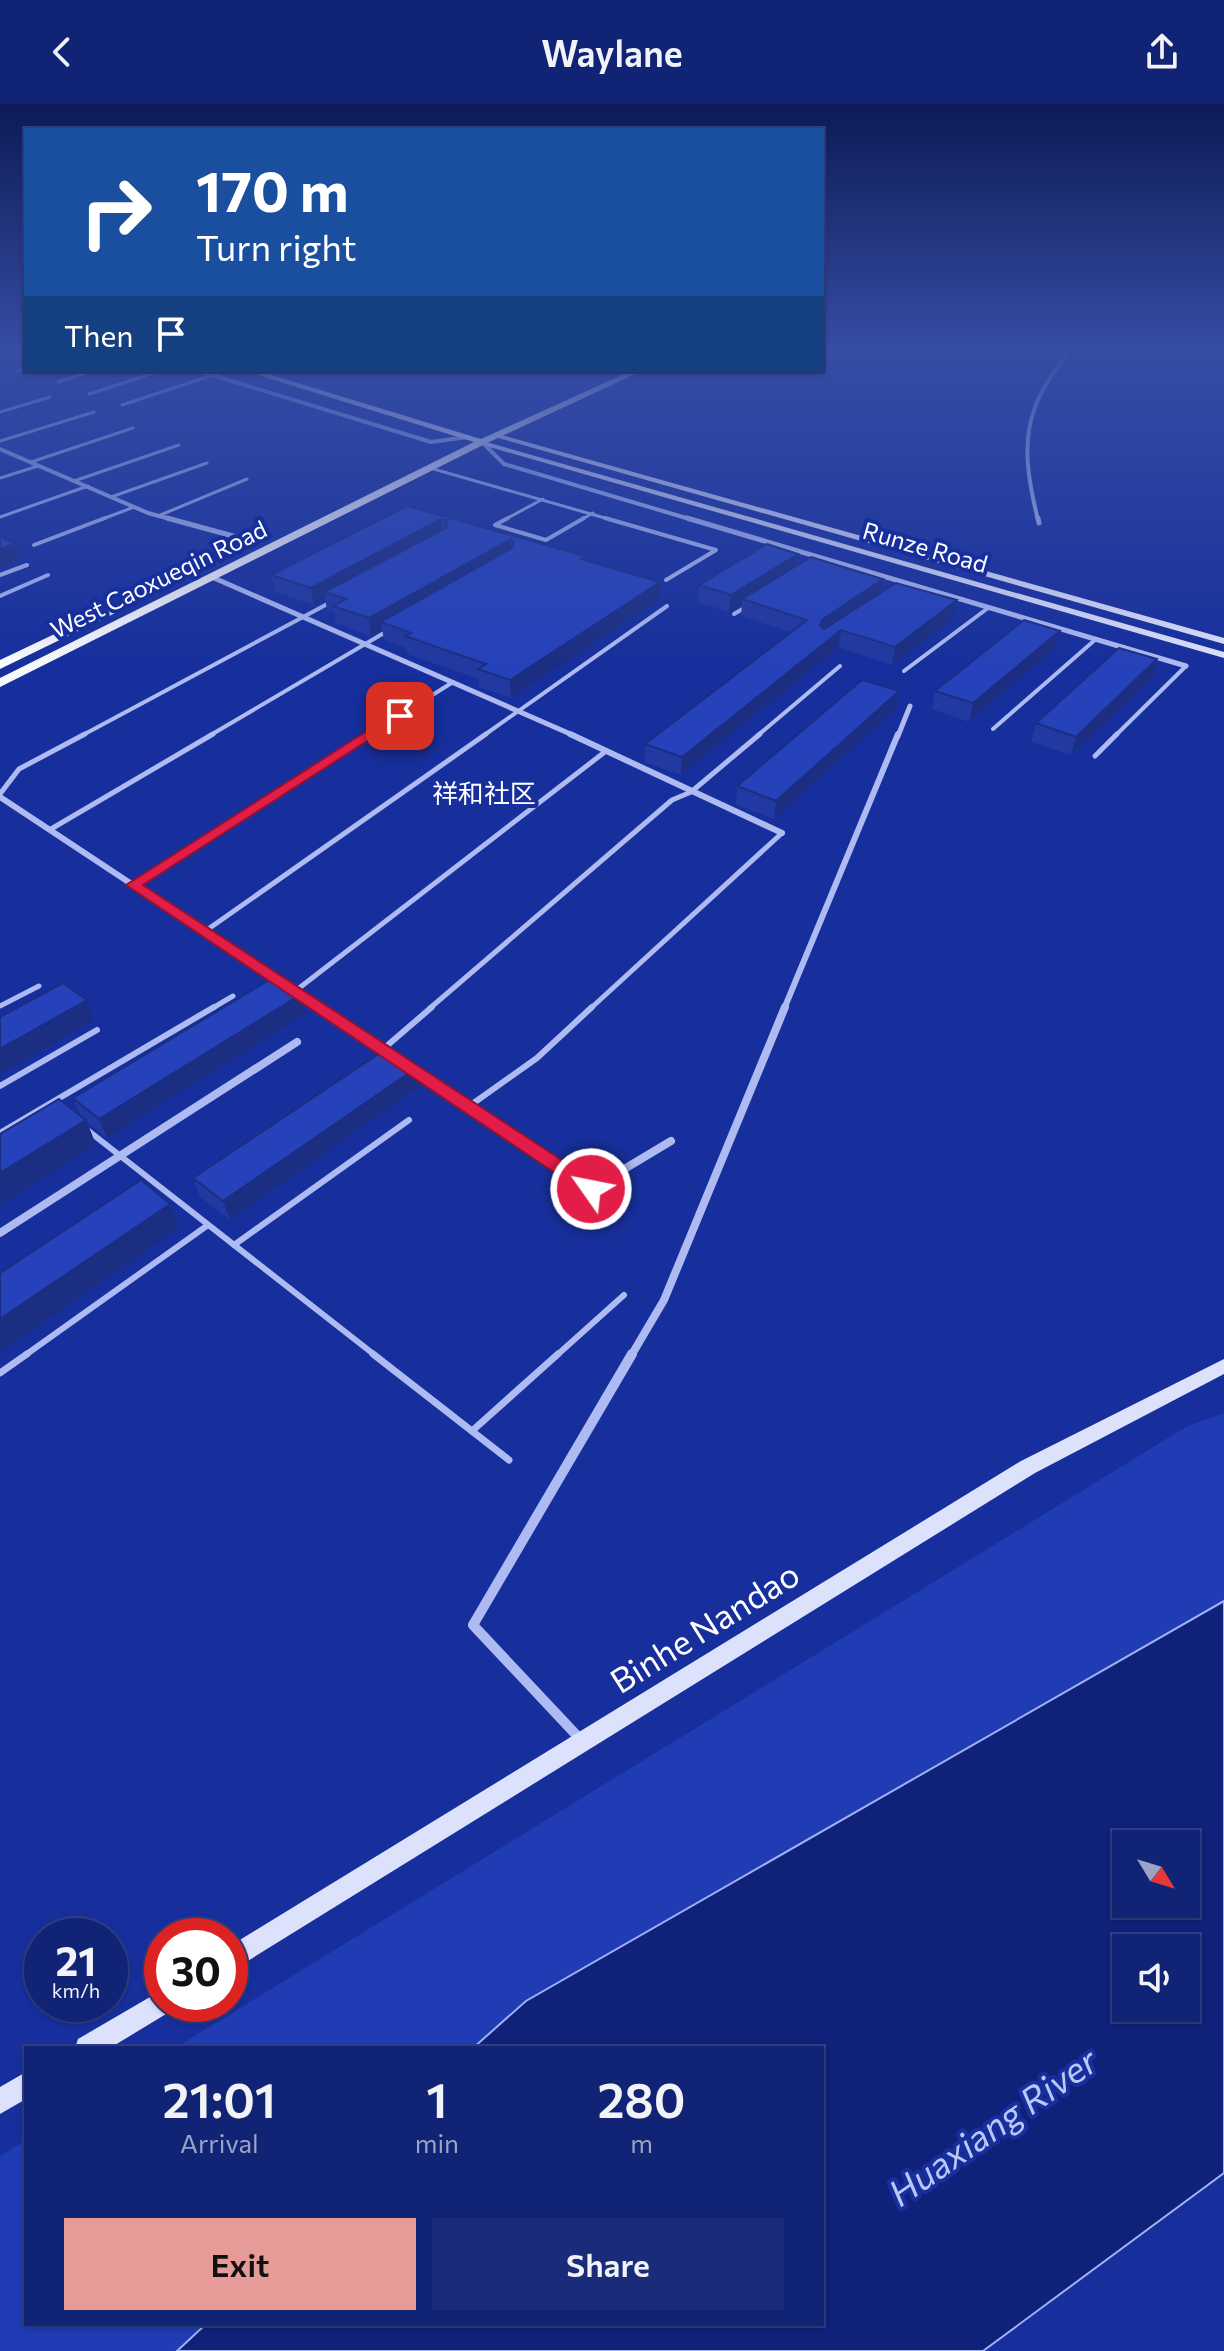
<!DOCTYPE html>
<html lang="en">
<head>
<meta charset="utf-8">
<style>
	body { margin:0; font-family:Commissioner,"Noto Sans SC",sans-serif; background:#1a2b7a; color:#f1f3f6; height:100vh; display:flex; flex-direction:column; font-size:30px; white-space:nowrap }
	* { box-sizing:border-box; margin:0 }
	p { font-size:26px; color:#9ca4c5 }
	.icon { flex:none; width:44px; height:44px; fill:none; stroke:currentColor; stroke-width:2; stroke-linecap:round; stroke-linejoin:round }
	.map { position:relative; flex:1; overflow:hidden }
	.details { position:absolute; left:24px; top:1942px; width:800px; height:280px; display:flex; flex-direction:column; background:#112375; border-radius:0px; box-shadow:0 2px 6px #0004,0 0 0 2px #304087 }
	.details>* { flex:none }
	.top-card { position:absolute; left:24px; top:24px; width:800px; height:244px; border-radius:0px; box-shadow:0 2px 6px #0004,0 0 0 2px #304087; background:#1a4fa0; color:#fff; overflow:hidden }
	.needle { width:52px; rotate:128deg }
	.controls { position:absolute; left:1112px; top:1726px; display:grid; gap:16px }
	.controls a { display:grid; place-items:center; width:88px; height:88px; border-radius:0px; background:#112375; box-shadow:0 2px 6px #0004,0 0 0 2px #304087; font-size:40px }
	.speed { position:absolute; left:24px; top:1814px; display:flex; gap:16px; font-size:40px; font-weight:700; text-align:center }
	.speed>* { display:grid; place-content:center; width:104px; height:104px; border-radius:50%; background:#112375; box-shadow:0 2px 6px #0004,0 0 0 2px #304087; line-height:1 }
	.speed small { font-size:20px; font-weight:400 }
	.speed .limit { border:12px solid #d22; background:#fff; color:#111 }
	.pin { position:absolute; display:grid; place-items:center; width:68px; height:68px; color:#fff; margin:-34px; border-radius:16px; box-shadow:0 4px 12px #0006 }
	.me { position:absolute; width:88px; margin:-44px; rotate:303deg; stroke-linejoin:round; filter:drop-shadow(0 0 6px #0008) }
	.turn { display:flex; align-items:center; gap:28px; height:168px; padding:0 40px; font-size:36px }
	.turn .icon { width:104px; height:104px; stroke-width:2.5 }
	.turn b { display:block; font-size:56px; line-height:68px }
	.then { display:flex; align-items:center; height:76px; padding:0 40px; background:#0003; gap:16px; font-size:30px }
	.eta { display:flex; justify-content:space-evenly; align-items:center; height:136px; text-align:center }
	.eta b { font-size:48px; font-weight:600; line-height:56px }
	.button { display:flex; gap:16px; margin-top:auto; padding:16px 40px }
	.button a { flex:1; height:92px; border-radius:0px; background:#e69b98; color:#111; font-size:32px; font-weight:600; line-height:92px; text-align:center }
	.button a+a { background:#1a2b7a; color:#f1f3f6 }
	header { display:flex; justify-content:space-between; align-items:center; height:104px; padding:0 40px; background:#112375; font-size:36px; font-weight:600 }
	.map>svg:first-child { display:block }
	.green { fill:#203cb5 }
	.water { fill:#0f2179; stroke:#a1b2f4; stroke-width:2; fill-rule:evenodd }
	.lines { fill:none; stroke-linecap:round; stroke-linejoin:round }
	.lane-far4 { stroke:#aebbf2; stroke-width:3 }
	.lane-far3 { stroke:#aebbf2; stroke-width:4 }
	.lane-far2 { stroke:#aebbf2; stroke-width:5 }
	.lane-far1 { stroke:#aebbf2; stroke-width:6 }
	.lane { stroke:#aebbf2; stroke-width:7 }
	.street-far4 { stroke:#aebbf2; stroke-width:4 }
	.street-far3 { stroke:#aebbf2; stroke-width:5 }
	.street-far2 { stroke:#aebbf2; stroke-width:6 }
	.street-far1 { stroke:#aebbf2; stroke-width:8 }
	.street { stroke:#aebbf2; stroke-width:10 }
	.secondary { fill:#dde2fc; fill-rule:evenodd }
	.primary { fill:#f9faff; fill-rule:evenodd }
	.wall { fill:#2139a0 }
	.shaded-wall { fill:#1b2e82 }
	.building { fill:#2642ba; stroke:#1b2e82; stroke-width:2 }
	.route { fill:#e11d48; stroke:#92132f; stroke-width:2 }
	.labels { text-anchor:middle; stroke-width:8; stroke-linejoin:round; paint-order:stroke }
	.far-street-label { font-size:24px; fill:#fff; stroke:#172f9c }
	.far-quarter-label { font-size:26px; fill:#fff; stroke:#172f9c }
	.near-street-label { font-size:34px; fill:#fff; stroke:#172f9c }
	.near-water-label { font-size:36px; font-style:italic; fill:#bbc7f8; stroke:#172f9c }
</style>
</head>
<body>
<header><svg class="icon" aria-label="back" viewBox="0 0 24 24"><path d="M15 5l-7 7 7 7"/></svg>Waylane<svg class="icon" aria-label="share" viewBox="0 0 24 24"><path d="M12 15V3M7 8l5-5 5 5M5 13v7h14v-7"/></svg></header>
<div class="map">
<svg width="1224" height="2247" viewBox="0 0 1224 2247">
	<rect width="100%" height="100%" fill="#172f9c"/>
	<!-- green -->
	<g class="green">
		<polygon points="1224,1309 1224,1497 526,1897 473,1944 175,1944 1186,1323"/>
		<polygon points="26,2036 26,2220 206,2220 177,2247 0,2247 0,2052"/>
	</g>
	<!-- water -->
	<path class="water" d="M1224 1497V2069L983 2247H177L206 2220H822V1944H473L526 1897ZM1126 1740H1186V1800H1126ZM1126 1844H1186V1904H1126Z"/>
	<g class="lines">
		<!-- lane-far4 -->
		<g class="lane-far4">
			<polyline points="17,267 26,265"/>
			<polyline points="58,278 95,266"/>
			<polyline points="89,290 163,266"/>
			<polyline points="122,301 213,271"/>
			<polyline points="0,308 50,293"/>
			<polyline points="0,337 94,308"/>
			<polyline points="31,358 133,324"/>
			<polyline points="430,364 612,416"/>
			<polyline points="0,374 38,362"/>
			<polyline points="74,377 179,341"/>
			<polyline points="111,393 207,359"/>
			<polyline points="158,412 247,375"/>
			<polyline points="0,413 88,382"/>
			<polyline points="100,416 134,403"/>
			<polyline points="504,416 543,395"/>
			<polyline points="581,416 593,409"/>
		</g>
		<!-- lane-far3 -->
		<g class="lane-far3">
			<polyline points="508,414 495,421 546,436 584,414"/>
			<polyline points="605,414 716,446 666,476"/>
			<polyline points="34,441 105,414"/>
			<polyline points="0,471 27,461"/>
			<polyline points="0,492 48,471"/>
			<polyline points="734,510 746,503"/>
			<polyline points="904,567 988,504"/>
			<polyline points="993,625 1096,535"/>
			<polyline points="81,632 333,497"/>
			<polyline points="209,632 389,526"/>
			<polyline points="368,632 453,578"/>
			<polyline points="483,632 667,502"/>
			<polyline points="757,632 840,562"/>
			<polyline points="1115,632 1186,562"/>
		</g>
		<!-- lane-far2 -->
		<g class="lane-far2">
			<polyline points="1095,652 1117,630"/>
			<polyline points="0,690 19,665 85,630"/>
			<polyline points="51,725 213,630"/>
			<polyline points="133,781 371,630"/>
			<polyline points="204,828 486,630"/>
			<polyline points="294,888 606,647"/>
			<polyline points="0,902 39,882"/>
			<polyline points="211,905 233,892"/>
			<polyline points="429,905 672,696 691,688 760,630"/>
			<polyline points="590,905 782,729"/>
		</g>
		<!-- lane-far1 -->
		<g class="lane-far1">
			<polyline points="382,946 432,903"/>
			<polyline points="0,982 97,926"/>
			<polyline points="468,1003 537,954 592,903"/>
			<polyline points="86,1025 376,1252"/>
			<polyline points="0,1029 214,903"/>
			<polyline points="234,1141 409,1016"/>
			<polyline points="24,1252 208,1121"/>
			<polyline points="556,1252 624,1191"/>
		</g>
		<!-- lane -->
		<g class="lane">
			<polyline points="373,1250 509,1356"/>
			<polyline points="0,1269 27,1250"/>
			<polyline points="472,1327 558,1250"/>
		</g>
		<!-- street-far4 -->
		<g class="street-far4">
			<polyline points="196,266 431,338 468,333"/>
			<polyline points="482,338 504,360 693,416"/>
			<polyline points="0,345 148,409 174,416"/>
			<path d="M1038 416C1020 343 1021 304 1072 245"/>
		</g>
		<!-- street-far3 -->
		<g class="street-far3">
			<polyline points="167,414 255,438"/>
			<polyline points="687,414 1186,562"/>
			<polyline points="1038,414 1039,419"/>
			<polyline points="214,474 575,632"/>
			<polyline points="898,632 910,602"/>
		</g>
		<!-- street-far2 -->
		<g class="street-far2">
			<polyline points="570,630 782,729"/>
			<polyline points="0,693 281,879"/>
			<polyline points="292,887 320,905"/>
			<polyline points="784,905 898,630"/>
		</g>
		<!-- street-far1 -->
		<g class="street-far1">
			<polyline points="317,903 391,952"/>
			<polyline points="409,964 591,1085 671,1037"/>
			<polyline points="0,1129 297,938"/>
			<polyline points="631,1252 664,1196 785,903"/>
		</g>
		<!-- street -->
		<polyline class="street" points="582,1637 473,1521 632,1250"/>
		<!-- secondary -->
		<g class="secondary">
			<polygon points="495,329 1224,534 1224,540 495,333"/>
			<polygon points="479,336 1224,548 1224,554 479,340"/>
			<polygon points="1224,1255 1224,1270 1035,1369 230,1868 230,1842 1021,1357"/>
			<polygon points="162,1886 162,1900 173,1900 171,1907 110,1944 75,1944 78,1935"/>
			<polygon points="26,1968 26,1995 0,2010 0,1983"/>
		</g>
		<!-- primary -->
		<g class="primary">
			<polygon points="242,266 255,266 481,335 633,266 644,266 485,340 0,583 0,574 474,338"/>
			<polygon points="208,457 218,459 0,565 0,556"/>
		</g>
	</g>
	<!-- wall -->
	<g class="wall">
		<polygon points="407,402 585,452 585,456 660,495 511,594 479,583 479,575 407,550 406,544 384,536 382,525 371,532 336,519 334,508 327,505 325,495 314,501 275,488 271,471"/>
		<polygon points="798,450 797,462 881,488 954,514 892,561 839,543 681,671 645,658 645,640 790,528 741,512 742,500 729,508 698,498 699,481"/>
		<polygon points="1055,544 969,618 932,605 935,587"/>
		<polygon points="1152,573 1071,651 1031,638 1036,619"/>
		<polygon points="896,605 774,715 736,701 737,682"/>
		<polygon points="305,910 107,1034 87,1018 96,1041 0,1101 0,1030 80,1012 73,994"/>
		<polygon points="416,964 419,983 230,1116 200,1093 193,1074"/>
	</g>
	<!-- shaded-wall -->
	<g class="shaded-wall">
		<polygon points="441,415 443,432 324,488 325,495 314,501 311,484"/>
		<polygon points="511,435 512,451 381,518 382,525 371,532 369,514"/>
		<polygon points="15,440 20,456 0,463 0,445"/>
		<polygon points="798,450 796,466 742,495 742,500 729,508 731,491"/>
		<polygon points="883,475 881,492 820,534 820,522 822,516"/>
		<polygon points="660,478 660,495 511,594 510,576"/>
		<polygon points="957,496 954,514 892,561 895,543"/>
		<polygon points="841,526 839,543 681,671 682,653"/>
		<polygon points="1060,527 1055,544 969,618 973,599"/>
		<polygon points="1157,555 1152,573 1071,651 1076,633"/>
		<polygon points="899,587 896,605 774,715 776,697"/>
		<polygon points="300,891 305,910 107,1034 99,1015"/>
		<polygon points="87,896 94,916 0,970 0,945"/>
		<polygon points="416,964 419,983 230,1116 223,1097"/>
		<polygon points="86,1016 96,1041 0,1101 0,1069"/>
		<polygon points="170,1100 179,1124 0,1248 0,1215"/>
	</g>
	<!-- building -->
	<g class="building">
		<polygon points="407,402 585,452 581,455 660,478 510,576 478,565 486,560 405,532 411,529 381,518 512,444 514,439 511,435 369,514 333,502 346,495 324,488 446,424 447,416 441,415 311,484 271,471"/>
		<polygon points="0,432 15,440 0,445"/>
		<polygon points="767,440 798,450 731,491 699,481"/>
		<polygon points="811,453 883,475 822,516 820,522 824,525 896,479 957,496 895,543 841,526 682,653 645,640 807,516 742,495"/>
		<polygon points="1024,516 1060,527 973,599 935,587"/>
		<polygon points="1119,544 1157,555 1076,633 1036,619"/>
		<polygon points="862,576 899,587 776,697 737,682"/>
		<polygon points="274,873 300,891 99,1015 73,994"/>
		<polygon points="63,879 87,896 0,945 0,913"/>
		<polygon points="386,945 416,964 223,1097 193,1074"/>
		<polygon points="59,995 86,1016 0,1069 0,1030"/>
		<polygon points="141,1076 170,1100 0,1215 0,1169"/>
	</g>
	<!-- sky -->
	<linearGradient id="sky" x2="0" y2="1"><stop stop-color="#0d1a56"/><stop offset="0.44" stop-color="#364da4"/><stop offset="1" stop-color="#364da4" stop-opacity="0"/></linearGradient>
	<rect width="1224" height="560" fill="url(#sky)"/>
	<!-- route -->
	<polygon class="route" points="395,609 406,612 143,781 598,1080 600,1085 598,1089 585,1089 126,781"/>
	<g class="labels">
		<!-- far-street labels -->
		<g class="far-street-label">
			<text transform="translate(925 444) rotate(16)" y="8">Runze Road</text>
			<text transform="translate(159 476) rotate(-26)" y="8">West Caoxueqin Road</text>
		</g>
		<!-- far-quarter labels -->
		<g class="far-quarter-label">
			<text x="484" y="699">祥和社区</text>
		</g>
		<!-- near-street labels -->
		<g class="near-street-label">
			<text transform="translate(705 1524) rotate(-32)" y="12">Binhe Nandao</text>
		</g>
		<!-- near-water labels -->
		<g class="near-water-label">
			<text transform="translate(993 2023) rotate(-35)" y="13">Huaxiang River</text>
		</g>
	</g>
</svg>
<div class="controls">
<a><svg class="needle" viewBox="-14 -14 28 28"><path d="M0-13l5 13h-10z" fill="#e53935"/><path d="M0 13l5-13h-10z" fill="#9ca4c5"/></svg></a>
<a><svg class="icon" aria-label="sound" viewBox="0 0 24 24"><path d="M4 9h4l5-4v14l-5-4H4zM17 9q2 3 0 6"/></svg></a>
</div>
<div class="speed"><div>21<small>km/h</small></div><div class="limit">30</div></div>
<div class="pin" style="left:400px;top:612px;background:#d93025"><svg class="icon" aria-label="arrive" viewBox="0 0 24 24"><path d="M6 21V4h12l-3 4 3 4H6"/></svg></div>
<svg class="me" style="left:591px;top:1085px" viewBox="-20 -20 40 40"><circle r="17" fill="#e11d48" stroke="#fff" stroke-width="3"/><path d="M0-11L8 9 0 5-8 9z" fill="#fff"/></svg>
<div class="top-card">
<div class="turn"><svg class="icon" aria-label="right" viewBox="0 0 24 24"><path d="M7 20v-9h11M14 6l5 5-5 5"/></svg><div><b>170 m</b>Turn right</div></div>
<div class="then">Then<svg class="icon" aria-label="arrive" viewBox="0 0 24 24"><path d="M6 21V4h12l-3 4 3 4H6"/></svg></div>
</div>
<section class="details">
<div class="eta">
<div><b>21:01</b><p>Arrival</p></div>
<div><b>1</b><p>min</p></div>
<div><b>280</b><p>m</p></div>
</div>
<div class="button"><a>Exit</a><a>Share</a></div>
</section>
</div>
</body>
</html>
